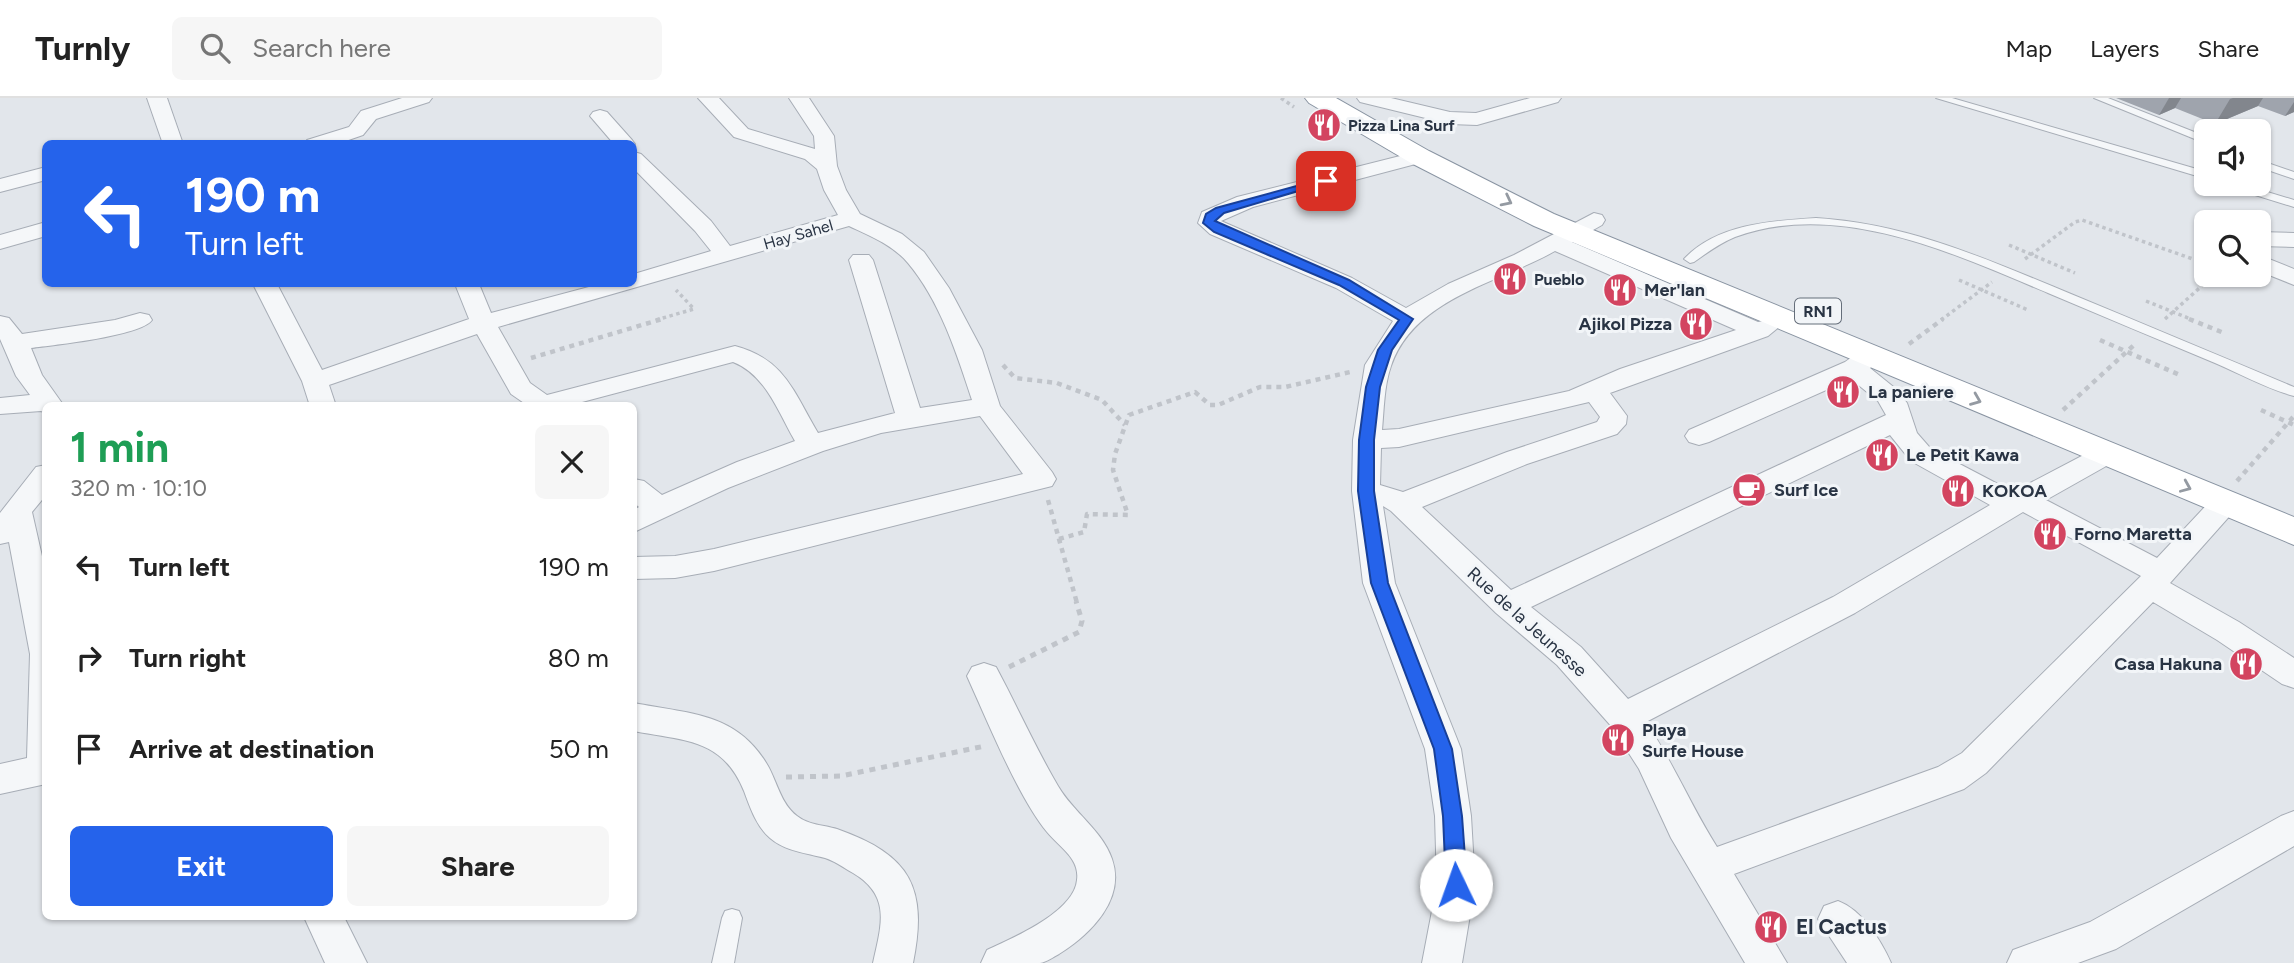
<!DOCTYPE html>
<html lang="en">
<head>
<meta charset="utf-8">
<style>
	body { margin:0; font-family:Figtree,sans-serif; background:#f6f6f6; color:#222; height:100vh; display:flex; flex-direction:column; font-size:26px; white-space:nowrap }
	* { box-sizing:border-box; margin:0 }
	p { font-size:23px; color:#767676 }
	.icon { flex:none; width:38px; height:38px; fill:none; stroke:currentColor; stroke-width:2; stroke-linecap:round; stroke-linejoin:round }
	.map { position:relative; flex:1; overflow:hidden }
	.drawer { position:absolute; left:42px; top:304px; width:595px; height:518px; display:flex; flex-direction:column; background:#fff; border-radius:10px; box-shadow:0 2px 5px #0004 }
	.drawer>* { flex:none }
	.top-card { position:absolute; left:42px; top:42px; width:595px; height:147px; border-radius:10px; box-shadow:0 2px 5px #0004; background:#2563eb; color:#fff; overflow:hidden }
	.controls { position:absolute; left:2194px; top:21px; display:grid; gap:14px }
	.controls a { display:grid; place-items:center; width:77px; height:77px; border-radius:10px; background:#fff; box-shadow:0 2px 5px #0004; font-size:35px }
	.pin { position:absolute; display:grid; place-items:center; width:60px; height:60px; color:#fff; margin:-30px; border-radius:14px; box-shadow:0 4px 10px #0006 }
	.me { position:absolute; width:77px; margin:-38px; rotate:357deg; stroke-linejoin:round; filter:drop-shadow(0 0 5px #0008) }
	.turn { display:flex; align-items:center; gap:24px; height:147px; padding:0 28px; font-size:32px }
	.turn .icon { width:91px; height:91px; stroke-width:2.5 }
	.turn b { display:block; font-size:49px; line-height:60px }
	.round { display:grid; place-items:center; flex:none; width:74px; height:74px; border-radius:10px; background:#f6f6f6 }
	.summary { display:flex; align-items:center; justify-content:space-between; height:119px; padding:0 28px }
	h1 { font-size:42px; font-weight:700; line-height:52px; color:#1e9e55 }
	.cta { display:flex; gap:14px; margin-top:auto; padding:14px 28px }
	.cta a { flex:1; height:80px; border-radius:10px; background:#2563eb; color:#fff; font-size:28px; font-weight:700; line-height:80px; text-align:center }
	.cta a+a { background:#f6f6f6; color:#222 }
	ul { padding:0; list-style:none }
	li { display:flex; align-items:center; gap:21px; height:91px; padding:0 28px }
	li div { flex:1 }
	li b { display:block; font-size:26px }
	li em { font-style:normal }
	header { display:flex; align-items:center; gap:42px; box-sizing:border-box; height:98px; padding:0 35px; background:#fff; border-bottom:2px solid #e0e0e0 }
	header strong { font-size:33px }
	nav { display:flex; gap:38px; margin-inline-start:auto; font-size:24px }
	.search { width:490px; height:63px; background:#f6f6f6; display:flex; align-items:center; gap:18px; box-sizing:border-box; padding:0 24px; border-radius:10px; color:#767676; font-size:26px }
	.map>svg:first-child { display:block }
	.lines { fill:none; stroke-linecap:round; stroke-linejoin:round }
	.service-casing { stroke:#a7adb6; stroke-width:2 }
	.minor-casing { stroke:#a7adb6; stroke-width:2 }
	.trunk-casing { stroke:#8994a2; stroke-width:2 }
	.path-far2 { stroke:#c0c4ca; stroke-width:3.5; stroke-dasharray:3.5 3.5; stroke-linecap:butt }
	.path-far1 { stroke:#c0c4ca; stroke-width:4.5; stroke-dasharray:5 5; stroke-linecap:butt }
	.path { stroke:#c0c4ca; stroke-width:5; stroke-dasharray:6 6; stroke-linecap:butt }
	.service { fill:#f5f7f9; fill-rule:evenodd }
	.minor { fill:#f5f7f9; fill-rule:evenodd }
	.trunk { fill:#fff; fill-rule:evenodd }
	.wall { fill:#9fa4ad }
	.shaded-wall { fill:#82868d }
	.oneway { stroke:#949aa2 }
	.route { fill:#2563eb; stroke:#184099; stroke-width:2 }
	.labels { text-anchor:middle; stroke-width:6; stroke-linejoin:round; paint-order:stroke }
	.far-poi-label { font-size:16px; font-weight:bold; fill:#293444; stroke:#f2f5f8; text-anchor:start }
	.far-street-label { font-size:16px; fill:#293444; stroke:#f2f5f8 }
	.shield { fill:#f2f5f8; stroke:#656e7a; stroke-width:2 }
	.shield-label { font-size:16px; font-weight:bold; fill:#293444 }
	.poi-label { font-size:18px; font-weight:bold; fill:#293444; stroke:#f2f5f8; text-anchor:start }
	.street-label { font-size:18px; fill:#293444; stroke:#f2f5f8 }
	.near-poi-label { font-size:21px; font-weight:bold; fill:#293444; stroke:#f2f5f8; text-anchor:start }
</style>
</head>
<body>
<header>
<strong>Turnly</strong>
<div class="search"><svg class="icon" aria-label="search" viewBox="0 0 24 24"><circle cx="10" cy="10" r="6"/><path d="M15 15l6 6"/></svg>Search here</div>
<nav><a>Map</a><a>Layers</a><a>Share</a></nav>
</header>
<div class="map">
<svg width="2294" height="865" viewBox="0 0 2294 865">
	<rect width="100%" height="100%" fill="#e2e6eb"/>
	<g class="lines">
		<!-- service casing -->
		<g class="service-casing">
			<g id="service">
				<polygon points="1936,0 1952,0 2207,74 2207,81"/>
				<polygon points="2094,0 2108,0 2207,39 2207,46"/>
				<polygon points="2259,62 2294,74 2294,81 2259,69"/>
				<polygon points="2225,86 2241,86 2294,102 2294,109 2226,88"/>
				<path d="M1816 120C1910 126 1986 161 2071 196 2146 227 2220 258 2294 289V298C2267 291 2241 276 2215 265 2160 242 2104 219 2048 195 1955 156 1838 101 1735 139 1720 145 1708 154 1694 164L1690 165 1684 161C1717 126 1771 123 1816 120Z"/>
				<polygon points="732,811 739,813 742,820 734,865 712,865 722,820 725,813"/>
			</g>
		</g>
		<!-- minor casing -->
		<g class="minor-casing">
			<g id="minor">
				<polygon points="147,0 167,0 183,46 163,46"/>
				<polygon points="402,0 432,0 429,4 376,21 363,37 337,46 304,46 307,42 349,29 361,13"/>
				<path d="M698 0H719L748 31 815 51 814 38 789 0H809L834 38 837 68 846 92 860 116 902 136 924 154 949 190 982 252 1000 308 1052 374 1056 381 1052 388 714 473 675 480 634 481V459L675 458 714 451 1023 376 980 318 881 335 823 353 728 390 634 434V412L639 409 634 405V381L644 383 662 397 737 364 795 343C778 314 766 277 733 264L567 308H522L524 305 511 296 477 236 329 287 336 308H310L302 283 253 186H277L322 272 469 221 455 186H479L491 215 600 186H634V176L711 153 695 133 634 71V54L641 56 711 123 730 148 838 117 824 92 817 71 805 61 734 39ZM849 128C870 138 893 147 908 165 940 203 957 256 972 302L920 310 873 162 869 157H853L849 162 895 315 818 335C794 295 785 261 735 248L547 297 530 285 498 229Z"/>
				<polygon points="1357,0 1391,0 1450,14 1476,15 1530,0 1561,0 1558,4 1477,27 1450,26 1360,4"/>
				<polygon points="600,12 607,14 632,42 635,46 634,48 634,46 614,46 590,18 593,14"/>
				<path d="M1420 53 1427 55 1430 59 1427 63 1253 109 1221 123 1352 180 1406 210 1448 186 1514 157 1594 115 1602 117 1605 122 1602 127 1572 144 1758 224 1767 222 1776 224 1779 229 1768 238 1610 295 1627 318 1626 326 1617 336 1527 366 1422 409 1511 492 1886 317 1878 303 1851 281 1709 344 1699 347 1689 344 1685 338 1689 332 1845 264C1857 256 1864 249 1879 253L1883 258 1870 270 1896 291 1907 305 1917 335 1931 351 2013 394 2097 350 2107 347 2117 350 2121 356 2117 362 2046 402 2157 460 2215 398 2225 395 2235 398 2240 405 2235 412 2170 485 2239 524 2294 560V590L2282 586 2217 542 2153 504 1986 675 1964 691 1734 776 1787 865H1745L1671 740 1639 671 1612 629 1557 567 1496 515 1391 413 1383 408 1395 485 1461 651 1471 718 1475 787 1462 865H1422L1437 787 1435 718 1425 651 1363 485 1352 393 1353 342 1365 267 1393 223 1336 190 1210 136 1198 125 1202 114 1237 99ZM1555 153 1736 232 1620 271 1569 293 1399 331 1382 332C1384 311 1384 288 1391 268 1414 200 1499 185 1555 153ZM1589 304 1600 319 1597 324 1507 354 1403 394 1380 387 1381 350 1399 349ZM1890 337 1911 363 1990 407 1833 499 1628 601 1581 549 1531 509ZM2023 414 2141 478 1962 655 1938 669 1717 749C1691 708 1673 664 1646 624L1855 515Z"/>
				<polygon points="46,69 46,82 0,94 0,81"/>
				<polygon points="46,124 46,138 0,151 0,137"/>
				<polygon points="2259,134 2294,135 2294,149 2259,148"/>
				<polygon points="2259,157 2294,171 2294,187 2259,173"/>
				<path d="M140 215 149 217 152 222C141 238 54 247 31 250L42 277 64 308H46V315L41 313 0 316V300L30 297 16 278 0 241V218L9 220 22 236 115 222Z"/>
				<polygon points="46,367 46,397 32,414 46,476 46,686 0,696 0,666 27,660 30,556 9,444 0,446 0,415 36,369"/>
				<path d="M984 565 996 569C1017 608 1035 649 1058 688 1073 714 1102 732 1112 761 1126 801 1091 836 1059 856 1053 859 1047 864 1040 865 1021 865 1000 865 981 865L987 852C1013 840 1074 814 1077 782 1080 760 1059 749 1047 734 1020 701 993 636 975 596L967 578 972 569Z"/>
				<path d="M634 605C689 616 737 614 768 668 777 684 781 706 797 718 808 727 824 727 837 731 911 757 928 790 913 865H873C881 828 892 798 853 775 844 770 835 763 825 760 806 755 785 753 770 740 756 728 750 709 744 693 722 639 682 643 634 633Z"/>
				<polygon points="2294,713 2294,748 2116,851 2078,865 2007,865 2013,852 2090,824 2281,718"/>
				<path d="M1838 803C1862 812 1881 842 1891 865H1847L1818 821 1824 808Z"/>
				<polygon points="304,819 344,819 367,865 325,865"/>
			</g>
		</g>
		<!-- trunk casing -->
		<g class="trunk-casing">
			<polygon id="trunk" points="1305,0 1336,0 1429,53 1554,116 2294,419 2294,447 1534,128 1411,65 1309,5"/>
		</g>
		<!-- path-far2 -->
		<g class="path-far2">
			<polyline points="1281,0 1294,9"/>
			<polyline points="2009,147 2075,175"/>
			<polyline points="2025,161 2075,124 2082,122 2207,166"/>
			<polyline points="1959,182 2028,212"/>
			<polyline points="2146,203 2193,222"/>
			<polyline points="2165,221 2214,177"/>
			<polyline points="656,222 694,211 676,192"/>
			<polyline points="1941,222 1992,184"/>
		</g>
		<!-- path-far1 -->
		<g class="path-far1">
			<polyline points="2189,221 2224,235"/>
			<polyline points="2100,242 2182,278"/>
			<polyline points="1909,246 1943,221"/>
			<polyline points="531,260 662,221"/>
			<polyline points="1003,267 1015,280 1057,285 1102,302 1125,327"/>
			<polyline points="2063,312 2134,247"/>
			<polyline points="2261,312 2294,327"/>
			<polyline points="2237,383 2294,318"/>
			<polyline points="1048,402 1077,505"/>
			<polyline points="1059,441 1084,434 1087,416 1128,417 1113,372 1115,356 1129,317 1195,294 1210,307 1218,307 1260,289 1285,289 1350,274"/>
		</g>
		<!-- path -->
		<g class="path">
			<polyline points="1009,569 1079,534 1082,523 1076,503"/>
			<polyline points="786,679 841,678 985,648"/>
		</g>
		<!-- service -->
		<use href="#service" class="service"/>
		<!-- minor -->
		<use href="#minor" class="minor"/>
		<!-- trunk -->
		<use href="#trunk" class="trunk"/>
	</g>
	<!-- wall -->
	<polygon class="wall" points="2116,0 2294,0 2294,14 2285,18 2258,8 2215,26 2175,10 2159,17"/>
	<!-- shaded-wall -->
	<g class="shaded-wall">
		<polygon points="2169,0 2181,0 2175,10 2159,17"/>
		<polygon points="2233,0 2263,0 2258,8 2215,26 2230,1"/>
		<polygon points="2294,4 2294,14 2285,18"/>
	</g>
	<!-- one-way arrows -->
	<defs><path id="oneway-chevron" d="M-2-3.5L2.5 0L-2 3.5" fill="none" stroke-width="1.6" stroke-linecap="round" stroke-linejoin="round" transform="scale(1.75)"/></defs>
	<g class="oneway">
		<use href="#oneway-chevron" transform="translate(1507 103) rotate(27)"/>
		<use href="#oneway-chevron" transform="translate(1976 302) rotate(22)"/>
		<use href="#oneway-chevron" transform="translate(2186 389) rotate(23)"/>
	</g>
	<!-- route -->
	<polygon class="route" points="1322,81 1332,83 1224,115 1215,123 1349,182 1413,221 1392,252 1380,289 1374,342 1374,393 1388,485 1452,651 1462,718 1467,787 1464,794 1456,796 1449,794 1446,787 1443,718 1434,651 1371,485 1358,393 1359,342 1366,289 1378,252 1399,222 1339,187 1214,134 1203,125 1206,116 1216,110"/>
	<!-- icons -->
	<defs>
		<g id="restaurant-disc" transform="scale(1.75)"><circle r="9.5" fill="#d34460" stroke="#f2f5f8"/><path d="M-5-6h1v4h1v-4h1v4h1v-4h1v5L-1.5 .5V6h-2V.5L-5-1ZM5-6V6H3V1.5H1.5Q1.5-4 5-6Z" fill="#fff"/></g>
		<g id="cafe-disc" transform="scale(1.75)"><circle r="9.5" fill="#d34460" stroke="#f2f5f8"/><path d="M-5.5-4.5H6V0H3Q3 3.5 0 3.5H-2.5Q-5.5 3.5-5.5 0ZM3-3.2v2h1.7v-2ZM-6 4.5H4V6H-6Z" fill="#fff"/></g>
	</defs>
	<g fill-rule="evenodd">
		<use href="#restaurant-disc" x="1324" y="27"/>
		<use href="#restaurant-disc" x="1510" y="181"/>
		<use href="#restaurant-disc" x="1620" y="192"/>
		<use href="#restaurant-disc" x="1696" y="226"/>
		<use href="#restaurant-disc" x="1843" y="294"/>
		<use href="#restaurant-disc" x="1882" y="357"/>
		<use href="#cafe-disc" x="1749" y="392"/>
		<use href="#restaurant-disc" x="1958" y="393"/>
		<use href="#restaurant-disc" x="2050" y="436"/>
		<use href="#restaurant-disc" x="2246" y="566"/>
		<use href="#restaurant-disc" x="1618" y="642"/>
		<use href="#restaurant-disc" x="1771" y="829"/>
	</g>
	<g class="labels">
		<!-- far-poi labels -->
		<g class="far-poi-label">
			<text x="1348" y="33">Pizza Lina Surf</text>
			<text x="1534" y="187">Pueblo</text>
		</g>
		<!-- far-street labels -->
		<g class="far-street-label">
			<text transform="translate(798 136) rotate(-16)" y="6">Hay Sahel</text>
		</g>
		<!-- shield labels -->
		<rect class="shield" x="1795" y="200.5" width="46" height="25" rx="5"/>
		<g class="shield-label">
			<text x="1818" y="219">RN1</text>
		</g>
		<!-- poi labels -->
		<g class="poi-label">
			<text x="1644" y="198">Mer'lan</text>
			<text x="1672" y="232" text-anchor="end">Ajikol Pizza</text>
			<text x="1868" y="300">La paniere</text>
			<text x="1906" y="363">Le Petit Kawa</text>
			<text x="1774" y="398">Surf Ice</text>
			<text x="1982" y="399">KOKOA</text>
			<text x="2074" y="442">Forno Maretta</text>
			<text x="2222" y="572" text-anchor="end">Casa Hakuna</text>
			<text x="1642" y="638">Playa<tspan x="1642" dy="21">Surfe House</tspan></text>
		</g>
		<!-- street labels -->
		<g class="street-label">
			<text transform="translate(1527 524) rotate(42)" y="6">Rue de la Jeunesse</text>
		</g>
		<!-- near-poi labels -->
		<g class="near-poi-label">
			<text x="1796" y="836">El Cactus</text>
		</g>
	</g>
</svg>
<div class="controls">
<a><svg class="icon" aria-label="sound" viewBox="0 0 24 24"><path d="M4 9h4l5-4v14l-5-4H4zM17 9q2 3 0 6"/></svg></a>
<a><svg class="icon" aria-label="search" viewBox="0 0 24 24"><circle cx="10" cy="10" r="6"/><path d="M15 15l6 6"/></svg></a>
</div>
<div class="pin" style="left:1326px;top:83px;background:#d93025"><svg class="icon" aria-label="arrive" viewBox="0 0 24 24"><path d="M6 21V4h12l-3 4 3 4H6"/></svg></div>
<svg class="me" style="left:1456px;top:787px" viewBox="-20 -20 40 40"><circle r="19" fill="#fff"/><path d="M0-13L10 11 0 6-10 11z" fill="#2563eb"/></svg>
<div class="top-card">
<div class="turn"><svg class="icon" aria-label="left" viewBox="0 0 24 24"><path d="M17 20v-9H6M10 6l-5 5 5 5"/></svg><div><b>190 m</b>Turn left</div></div>
</div>
<section class="drawer">
<div class="summary"><div><h1>1 min</h1><p>320 m · 10:10</p></div><a class="round"><svg class="icon" aria-label="close" viewBox="0 0 24 24"><path d="M6 6l12 12M18 6L6 18"/></svg></a></div>
<ul>
<li><svg class="icon" aria-label="left" viewBox="0 0 24 24"><path d="M17 20v-9H6M10 6l-5 5 5 5"/></svg><div><b>Turn left</b></div><em>190 m</em></li>
<li><svg class="icon" aria-label="right" viewBox="0 0 24 24"><path d="M7 20v-9h11M14 6l5 5-5 5"/></svg><div><b>Turn right</b></div><em>80 m</em></li>
<li><svg class="icon" aria-label="arrive" viewBox="0 0 24 24"><path d="M6 21V4h12l-3 4 3 4H6"/></svg><div><b>Arrive at destination</b></div><em>50 m</em></li>
</ul>
<div class="cta"><a>Exit</a><a>Share</a></div>
</section>
</div>
</body>
</html>
